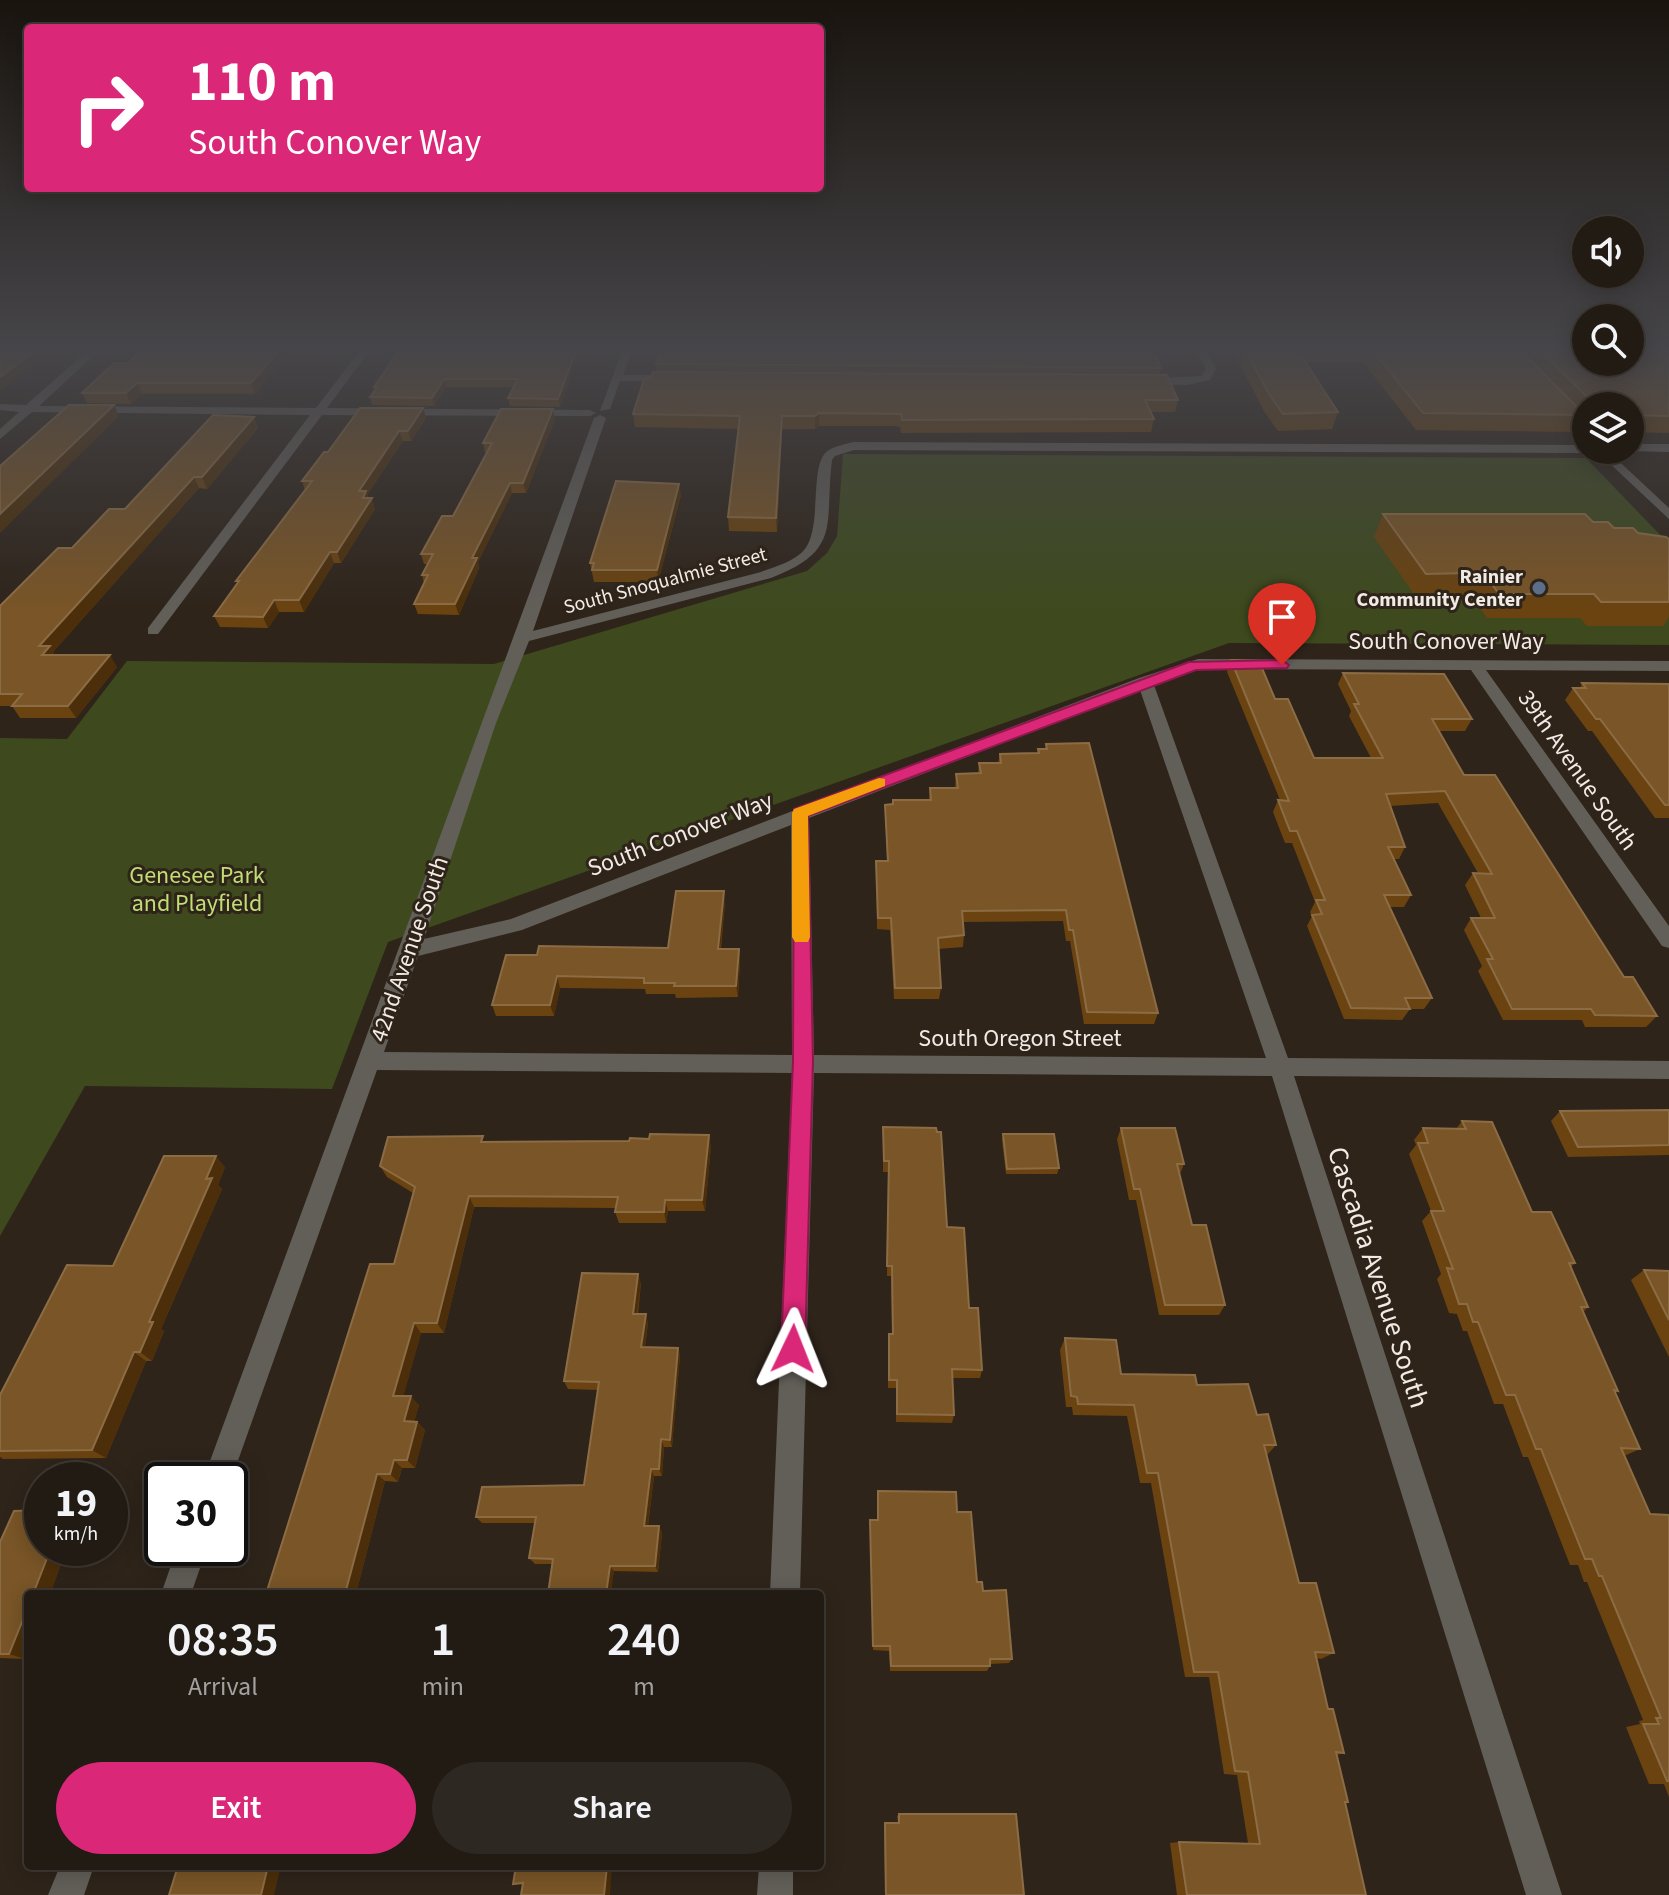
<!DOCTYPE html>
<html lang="en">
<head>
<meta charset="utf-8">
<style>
	body { margin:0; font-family:"Source Sans 3",sans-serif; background:#2e2822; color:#f1f3f6; height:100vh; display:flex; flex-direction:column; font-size:30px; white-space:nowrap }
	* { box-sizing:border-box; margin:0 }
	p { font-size:26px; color:#a2a1a0 }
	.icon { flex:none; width:44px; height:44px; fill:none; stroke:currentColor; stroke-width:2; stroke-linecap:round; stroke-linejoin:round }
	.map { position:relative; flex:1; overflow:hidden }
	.sheet { position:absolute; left:24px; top:1590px; width:800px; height:280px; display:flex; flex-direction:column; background:#221b14; border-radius:8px; box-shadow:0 4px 20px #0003,0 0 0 2px #3f3934 }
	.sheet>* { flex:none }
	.top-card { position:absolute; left:24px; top:24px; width:800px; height:168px; border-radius:8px; box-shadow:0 4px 20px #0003,0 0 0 2px #3f3934; background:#db2777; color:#fff; overflow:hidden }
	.controls { position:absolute; left:1572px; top:216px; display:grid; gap:16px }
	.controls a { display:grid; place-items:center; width:72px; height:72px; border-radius:50%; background:#221b14; box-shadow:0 4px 20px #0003,0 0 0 2px #3f3934; font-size:40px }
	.speed { position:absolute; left:24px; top:1462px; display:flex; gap:16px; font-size:40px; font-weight:700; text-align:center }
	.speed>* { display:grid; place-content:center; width:104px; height:104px; border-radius:50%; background:#221b14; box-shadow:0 4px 20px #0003,0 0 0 2px #3f3934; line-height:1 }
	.speed small { font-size:20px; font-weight:400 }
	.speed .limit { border:4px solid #111; border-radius:12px; background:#fff; color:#111 }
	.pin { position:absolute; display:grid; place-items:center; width:68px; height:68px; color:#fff; margin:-82px -34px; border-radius:50% 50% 50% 0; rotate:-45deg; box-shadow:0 0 8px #0007 }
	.pin .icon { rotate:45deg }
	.me { position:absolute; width:88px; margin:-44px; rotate:2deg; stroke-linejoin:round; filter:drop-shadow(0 0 6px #0008) }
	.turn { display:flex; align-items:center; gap:28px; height:168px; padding:0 32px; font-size:36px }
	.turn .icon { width:104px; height:104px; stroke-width:2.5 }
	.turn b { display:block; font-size:56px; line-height:68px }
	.eta { display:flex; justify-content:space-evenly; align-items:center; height:136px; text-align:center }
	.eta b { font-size:48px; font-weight:600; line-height:56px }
	.button { display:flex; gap:16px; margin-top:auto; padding:16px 32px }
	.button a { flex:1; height:92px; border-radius:48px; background:#db2777; color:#fff; font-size:32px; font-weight:600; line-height:92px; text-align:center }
	.button a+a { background:#2e2822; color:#f1f3f6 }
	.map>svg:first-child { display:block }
	.green { fill:#3e4a1e }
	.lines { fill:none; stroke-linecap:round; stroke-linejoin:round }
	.minor { fill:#625f59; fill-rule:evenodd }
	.wall { fill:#6a4310 }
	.shaded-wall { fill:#4c2f0a }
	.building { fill:#795527; stroke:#8c6c45; stroke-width:2 }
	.route { fill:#db2777; stroke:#8e194d; stroke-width:2 }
	.slow { fill:#f59e0b }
	.service-dot { fill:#5c6f8a; stroke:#2e241a; stroke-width:3 }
	.labels { text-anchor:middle; stroke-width:6; stroke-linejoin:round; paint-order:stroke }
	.far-poi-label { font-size:20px; font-weight:bold; fill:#f2ebe5; stroke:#2e241a; text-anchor:end }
	.far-street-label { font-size:20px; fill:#f2ebe5; stroke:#2e241a }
	.street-label { font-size:24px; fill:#f2ebe5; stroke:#2e241a }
	.park-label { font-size:24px; fill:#c0de74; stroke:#2e241a }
	.near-street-label { font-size:28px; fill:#f2ebe5; stroke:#2e241a }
</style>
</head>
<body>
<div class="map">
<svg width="1669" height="1895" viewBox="0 0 1669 1895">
	<rect width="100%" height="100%" fill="#2e241a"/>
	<!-- green -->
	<polygon class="green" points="843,454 1586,458 1669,544 1669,645 1229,643 388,942 332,1089 85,1086 0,1236 0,738 67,739 127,661 494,664 807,571 827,553 837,536"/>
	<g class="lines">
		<!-- minor -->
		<g class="minor">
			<polygon points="94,345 105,345 39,406 316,408 364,345 374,345 327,408 590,410 596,413 590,416 322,415 158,634 148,634 148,628 310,415 32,412 0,439 0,429 19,412 0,410 0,404 26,405"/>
			<polygon points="624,345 634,345 623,375 680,375 685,378 680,381 620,381 610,409 600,411"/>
			<polygon points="1194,345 1204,345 1216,369 1210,380 1187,385 1140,384 1140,380 1144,379 1202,376 1206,369"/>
			<polygon points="1557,404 1565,404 1586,426 1586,437 1557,408"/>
			<path d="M600 415 606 418 533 631 761 572C776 566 794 562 805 549 823 526 808 461 829 450 836 446 846 444 853 442L1586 445V450H1591L1586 453 854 450 835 456 832 460C824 525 843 550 771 578L529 641 496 723 424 939 511 919 1139 678 1198 659 1669 661V671L1486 670 1669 926V948L1662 946 1471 670 1200 669 1154 685 1288 1058 1669 1061V1079L1294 1076 1562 1895H1526L1272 1076 814 1073 800 1594H770L792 1073 377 1070 230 1483V1480H203L594 418ZM1140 690 1266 1058 814 1055 809 818ZM791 825 792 1055 384 1052 418 956 522 930Z"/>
			<polygon points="1630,444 1669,444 1669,452 1626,451 1630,450"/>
			<polygon points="1609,452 1669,508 1669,519 1605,459 1603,456"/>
			<polygon points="177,1548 207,1548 191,1594 161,1594"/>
			<polygon points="60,1866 94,1866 84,1895 48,1895"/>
			<polygon points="759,1866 793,1866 793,1895 757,1895"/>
		</g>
	</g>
	<!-- wall -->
	<g class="wall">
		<polygon points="146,345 330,345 326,350 319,350 315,354 289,353 255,394 142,394 131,404 87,403 82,393 128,363"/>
		<polygon points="403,345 582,345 560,407 510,406 508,398 514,387 446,387 434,406 372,405 370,397 375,390 374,387"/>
		<polygon points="1230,345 1669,345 1669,433 1630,432 1630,406 1586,406 1586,422 1583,419 1577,432 1416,430 1363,362 1306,362 1338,412 1332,429 1278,431 1264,411"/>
		<polygon points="656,364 1161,368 1159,375 1178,400 1175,412 1151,412 1154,419 1151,432 901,433 900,427 895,426 819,426 815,429 782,429 777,532 729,531 728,517 738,429 635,427 633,414 651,379 657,372"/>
		<polygon points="423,408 426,418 411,441 403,441 367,495 375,509 341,563 334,563 304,612 279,612 268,628 220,627 214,616 238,583 236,581 305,490 302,481 328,452"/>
		<polygon points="254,417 258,428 207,489 199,488 53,652 55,655 117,667 76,718 20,718 12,706 0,706 0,606 125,509"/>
		<polygon points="555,419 526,493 512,493 478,562 479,568 459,615 418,614 414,604 424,583 422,575 427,564 424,564 421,554 453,516 487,453 485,453 483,443"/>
		<polygon points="681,495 658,582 594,582 590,563"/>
		<polygon points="1383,514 1593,522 1614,528 1669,539 1669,617 1663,626 1587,626 1580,618 1487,618 1476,603 1461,603 1457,597 1416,597 1374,537"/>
		<polygon points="1231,660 1275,699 1314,758 1371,758 1349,716 1351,711 1338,684 1343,673 1472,719 1465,731 1439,731 1464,775 1624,977 1657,1016 1646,1027 1585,1027 1582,1020 1503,1020 1478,971 1482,966 1464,930 1471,918 1481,918 1465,885 1473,873 1478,873 1438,803 1390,806 1405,847 1399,859 1394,859 1411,895 1404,907 1390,907 1432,998 1424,1009 1410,1009 1402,1020 1344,1019 1307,926 1312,916 1310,912 1315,902 1292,843 1285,843 1273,812 1278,800 1280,800 1227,672"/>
		<polygon points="1582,683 1669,684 1669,818 1655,818 1592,731 1588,731 1565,700 1573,688 1580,688"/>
		<polygon points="1046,744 1158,1013 1154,1024 1084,1024 1070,941 1066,941 1063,921 963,922 964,935 963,947 938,949 941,988 939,999 894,999 890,930 877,929 876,861 887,861 885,805 929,800 930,788 955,788 956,774 978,773 979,763 998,763 1000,754 1037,753 1038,749 1045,749"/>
		<polygon points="725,903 721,949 739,949 740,960 738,997 676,998 675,994 646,994 645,989 560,988 554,1016 496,1016 492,1005 537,955 668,948"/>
		<polygon points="1669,1110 1669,1155 1568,1157 1551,1121 1560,1111"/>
		<polygon points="1462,1121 1532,1212 1575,1263 1571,1267 1588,1307 1583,1312 1618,1391 1615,1393 1640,1449 1624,1456 1650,1514 1669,1515 1669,1797 1664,1784 1649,1784 1626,1727 1640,1724 1639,1721 1643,1720 1587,1582 1584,1582 1578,1565 1570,1565 1528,1457 1523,1457 1503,1404 1494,1404 1467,1331 1463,1331 1457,1314 1449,1313 1437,1279 1441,1274 1422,1221 1431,1211 1409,1154 1416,1145 1414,1140 1423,1128 1456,1129"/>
		<polygon points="883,1127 947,1227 969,1308 982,1370 980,1378 952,1378 954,1415 952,1423 896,1422 896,1388 888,1388 888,1343 889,1334 892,1334 891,1276 887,1276 888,1172 883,1172"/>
		<polygon points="1121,1128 1184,1164 1180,1174 1192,1225 1225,1305 1219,1315 1159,1315 1136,1200 1129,1200 1117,1139"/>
		<polygon points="1003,1134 1059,1168 1057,1174 1006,1174 1002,1140"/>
		<polygon points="485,1142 711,1146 705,1211 668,1211 666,1223 619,1223 615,1212 616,1208 474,1207 444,1333 421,1333 403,1396 419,1405 414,1422 417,1422 425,1430 415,1468 402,1468 398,1482 385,1481 356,1594 266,1594 394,1264 413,1193 387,1177 380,1166"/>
		<polygon points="225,1167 218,1185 222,1189 161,1329 164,1331 152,1361 146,1361 106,1458 3,1459 0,1457 0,1395 113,1266"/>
		<polygon points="1644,1270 1669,1271 1669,1357 1631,1280"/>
		<polygon points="641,1283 638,1314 648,1323 645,1347 678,1348 680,1356 672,1447 664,1447 662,1476 654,1476 648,1526 659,1526 662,1533 658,1572 614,1571 552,1564 535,1564 529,1558 535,1523 482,1523 476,1517 584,1485 598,1390 568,1389 564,1381"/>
		<polygon points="1065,1338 1121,1374 1197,1385 1257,1415 1276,1445 1267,1455 1299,1583 1334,1653 1321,1659 1317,1658 1328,1709 1344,1753 1337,1755 1345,1803 1366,1895 1177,1895 1170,1843 1179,1842 1248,1843 1237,1775 1224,1774 1209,1677 1185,1677 1151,1483 1140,1483 1127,1416 1073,1415 1072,1407 1066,1407 1060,1350"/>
		<polygon points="878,1491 957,1512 977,1582 983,1591 1012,1659 1009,1663 990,1664 990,1666 987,1671 890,1671 889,1651 873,1650 870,1527 870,1520 877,1520"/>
		<polygon points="0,1542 67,1548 50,1594 28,1594 25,1659 0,1658"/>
		<polygon points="899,1814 1024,1895 885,1895 884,1825 885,1823 898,1823 897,1816"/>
	</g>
	<!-- shaded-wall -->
	<g class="shaded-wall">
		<polygon points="43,345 60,345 0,390 0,377"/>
		<polygon points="284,345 286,345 289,353 255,394 251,383"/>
		<polygon points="312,345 317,345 319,350 315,354"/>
		<polygon points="578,345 582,345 560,407 558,399"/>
		<polygon points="444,379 446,387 434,406 432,398"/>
		<polygon points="137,383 142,394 131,404 126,393"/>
		<polygon points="114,405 119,416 0,533 0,514"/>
		<polygon points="423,408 426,418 411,441 408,431"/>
		<polygon points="553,409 555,419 526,493 523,483"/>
		<polygon points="819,413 819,426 815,429 815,416"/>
		<polygon points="782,416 782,429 777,532 776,518"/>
		<polygon points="254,417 258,428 207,489 202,477"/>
		<polygon points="399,431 403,441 367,495 370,501 372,498 375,509 341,563 337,552 359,491"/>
		<polygon points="194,477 199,488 53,652 57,658 50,667 39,646"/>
		<polygon points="510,483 512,493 478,562 479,568 459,615 455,604 472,558"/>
		<polygon points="679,484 681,495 658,582 657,570"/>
		<polygon points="330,552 334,563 304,612 299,600"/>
		<polygon points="274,600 279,612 268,628 263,617"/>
		<polygon points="110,655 117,667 76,718 68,706"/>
		<polygon points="724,891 725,903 719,960 718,949"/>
		<polygon points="739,949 740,960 738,997 736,986"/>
		<polygon points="557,976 560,988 554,1016 550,1005"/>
		<polygon points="709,1135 711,1146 705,1211 702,1200"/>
		<polygon points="216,1156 225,1167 218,1185 222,1189 161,1329 164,1331 152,1361 140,1352 149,1322"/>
		<polygon points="469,1196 474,1207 444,1333 437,1323"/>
		<polygon points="665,1200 668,1211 666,1223 664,1212"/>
		<polygon points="638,1274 641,1283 636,1322 633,1314"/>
		<polygon points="646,1314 648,1323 644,1355 641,1347"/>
		<polygon points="414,1323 421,1333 401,1405 393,1396"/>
		<polygon points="678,1348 680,1356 672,1447 670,1440"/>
		<polygon points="134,1352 146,1361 106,1458 92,1450"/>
		<polygon points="411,1396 419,1405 412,1430 404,1421"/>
		<polygon points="417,1422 425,1430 415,1468 407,1460"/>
		<polygon points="661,1439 664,1447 662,1476 659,1469"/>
		<polygon points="394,1460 402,1468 398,1482 390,1474"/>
		<polygon points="651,1469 654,1476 647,1532 644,1526"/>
		<polygon points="377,1474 385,1481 356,1594 345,1594"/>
		<polygon points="659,1526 662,1533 658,1572 655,1566"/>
		<polygon points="51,1548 67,1548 50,1594 33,1594"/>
		<polygon points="610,1566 614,1571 611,1594 606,1594"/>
		<polygon points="28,1607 28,1650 25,1659 9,1654"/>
		<polygon points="268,1866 281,1866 274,1895 261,1895"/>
		<polygon points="607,1866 612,1866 610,1895 604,1895"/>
	</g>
	<!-- building -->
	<g class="building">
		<polygon points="0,345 43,345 0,377"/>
		<polygon points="146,345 284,345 251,383 137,383 126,393 82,393 114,363 128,363"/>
		<polygon points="403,345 578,345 558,399 508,398 518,379 444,379 432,398 370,397 377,387 374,387"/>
		<polygon points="661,345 1151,345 1161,368 656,364"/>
		<polygon points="1242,345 1515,345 1585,415 1423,413 1369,346 1295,346 1338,412 1283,414 1269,394"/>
		<polygon points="1535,345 1586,345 1586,362 1630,362 1630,345 1669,345 1669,416 1630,415 1630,406 1596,406"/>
		<polygon points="653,372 1167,375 1178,400 1145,400 1154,419 902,420 901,414 819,413 815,416 782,416 776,518 728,517 740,416 633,414 644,379 651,379"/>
		<polygon points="69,405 114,405 0,514 0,466"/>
		<polygon points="360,408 423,408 408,431 399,431 359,491 366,491 363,498 372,498 337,552 330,552 299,600 274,600 263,617 214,616 239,581 236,581 312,481 302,481 324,452 328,452"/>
		<polygon points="501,409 553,409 523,483 510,483 472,558 477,558 455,604 414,604 428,575 422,575 433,554 421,554 442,516 453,516 492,443 483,443"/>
		<polygon points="213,415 254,417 202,477 194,477 39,646 50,646 42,655 110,655 68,706 12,706 22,694 0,694 0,606 58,548 72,548 109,509 125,509"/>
		<polygon points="616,481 679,484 657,570 592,570 594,563 590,563"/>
		<polygon points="1383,514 1585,514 1593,522 1608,522 1614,528 1633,528 1638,533 1666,537 1669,539 1669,602 1601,602 1594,594 1499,594 1488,579 1472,579 1468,573 1426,574"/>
		<polygon points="1231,660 1259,661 1275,699 1288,699 1314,758 1383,758 1354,704 1359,704 1343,673 1444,674 1472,719 1432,719 1464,775 1495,775 1624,977 1633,977 1657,1016 1595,1015 1591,1009 1512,1009 1487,959 1493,959 1471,918 1495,918 1473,873 1492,874 1445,791 1386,794 1405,847 1388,847 1411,895 1384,895 1432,998 1405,998 1410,1009 1351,1008 1312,915 1322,914 1316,900 1325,900 1297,831 1290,831 1278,800 1289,801"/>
		<polygon points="1582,683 1669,684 1669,805 1665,805 1600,719 1596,719 1573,688 1586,688"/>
		<polygon points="1089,743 1158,1013 1087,1012 1073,930 1069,930 1066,910 962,911 964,935 938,938 941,988 895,988 891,918 878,918 876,861 888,861 885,805 893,804 893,800 931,800 930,788 958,788 956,774 981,773 979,763 1001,763 1000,754 1039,753 1038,749 1047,749 1046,744"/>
		<polygon points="676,891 724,891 718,949 739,949 736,986 674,986 675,983 644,983 644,978 557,976 550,1005 492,1005 506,955 537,955 539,946 668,948"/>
		<polygon points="1669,1110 1669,1145 1578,1147 1560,1111"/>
		<polygon points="1462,1121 1492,1122 1532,1212 1551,1212 1575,1263 1569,1263 1588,1307 1581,1307 1618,1391 1614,1390 1640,1449 1621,1448 1650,1514 1669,1515 1669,1781 1667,1781 1643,1724 1659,1724 1656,1718 1661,1718 1602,1576 1599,1576 1592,1559 1585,1559 1541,1449 1536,1449 1515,1395 1506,1395 1478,1322 1473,1322 1467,1304 1459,1304 1447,1268 1453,1269 1431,1211 1444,1211 1418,1143 1428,1143 1423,1128 1466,1129"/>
		<polygon points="883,1127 936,1128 937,1132 941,1132 947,1227 964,1228 969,1308 978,1308 982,1370 952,1369 954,1415 897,1414 897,1380 889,1380 889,1334 893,1334 892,1266 887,1266 889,1161 884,1161"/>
		<polygon points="1121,1128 1175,1128 1184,1164 1177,1164 1192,1225 1206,1225 1225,1305 1165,1305 1140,1189 1134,1189"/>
		<polygon points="650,1134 709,1135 702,1200 665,1200 664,1212 615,1212 618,1197 469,1196 437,1323 414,1323 393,1396 411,1396 404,1421 417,1422 407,1460 394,1460 390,1474 377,1474 345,1594 266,1594 370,1264 394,1264 415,1187 380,1166 388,1137 483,1136 481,1142 629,1141 630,1138 649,1139"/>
		<polygon points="1003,1134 1054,1134 1059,1168 1007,1169"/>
		<polygon points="164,1156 216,1156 206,1179 212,1178 149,1322 153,1322 140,1352 134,1352 92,1450 0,1451 0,1395 67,1265 113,1266"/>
		<polygon points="1644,1270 1669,1271 1669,1320"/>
		<polygon points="582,1273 638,1274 633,1314 646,1314 641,1347 678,1348 670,1440 661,1439 659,1469 651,1469 644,1526 659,1526 655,1566 610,1566 606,1594 548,1594 553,1559 529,1558 536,1517 476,1517 482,1487 584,1485 599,1382 564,1381"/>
		<polygon points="1065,1338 1116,1340 1121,1374 1195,1375 1197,1385 1248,1384 1257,1415 1268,1414 1276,1445 1264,1445 1299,1583 1316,1583 1334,1653 1315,1652 1328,1709 1333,1709 1344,1753 1336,1752 1348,1802 1345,1802 1366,1895 1187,1895 1179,1842 1260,1844 1248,1772 1235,1771 1218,1672 1194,1672 1158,1473 1147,1473 1134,1405 1078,1404 1077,1397 1071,1396"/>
		<polygon points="878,1491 956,1492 957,1512 971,1512 977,1582 982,1582 983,1591 1006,1590 1012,1659 990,1659 990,1666 891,1666 890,1646 873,1646 870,1520 878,1520"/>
		<polygon points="42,1510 42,1548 51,1548 33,1594 28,1594 28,1607 9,1654 0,1654 0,1542 14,1511"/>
		<polygon points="899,1814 1016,1814 1024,1895 886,1895 885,1823 899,1823"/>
		<polygon points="178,1866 268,1866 261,1895 169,1895"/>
		<polygon points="516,1866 607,1866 604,1895 521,1895 523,1883 513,1884"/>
	</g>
	<!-- sky -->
	<linearGradient id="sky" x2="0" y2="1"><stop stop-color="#19140e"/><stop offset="0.57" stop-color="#464549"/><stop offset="1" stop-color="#464549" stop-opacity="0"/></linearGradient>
	<rect width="1669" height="610" fill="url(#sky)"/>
	<!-- route -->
	<polygon class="route" points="1282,660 1289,665 1287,668 1196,670 808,816 813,1061 805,1349 802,1358 793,1361 784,1358 781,1349 793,1061 794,809 1189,662"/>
	<!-- slow -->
	<polygon class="slow" points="879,778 885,779 885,786 808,816 810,937 808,942 795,942 792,937 792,813 794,809"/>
	<!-- markers -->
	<circle class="service-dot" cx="1539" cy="588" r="8"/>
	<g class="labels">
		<!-- far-poi labels -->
		<g class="far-poi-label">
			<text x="1523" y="583">Rainier<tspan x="1523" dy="23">Community Center</tspan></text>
		</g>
		<!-- far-street labels -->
		<g class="far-street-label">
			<text transform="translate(665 580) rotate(-15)" y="7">South Snoqualmie Street</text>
		</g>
		<!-- street labels -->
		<g class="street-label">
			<text x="1446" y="649">South Conover Way</text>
			<text transform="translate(1578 770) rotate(55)" y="8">39th Avenue South</text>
			<text transform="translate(680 834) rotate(-21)" y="8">South Conover Way</text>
			<text transform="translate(409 949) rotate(-71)" y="8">42nd Avenue South</text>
			<text x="1020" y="1046">South Oregon Street</text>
		</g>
		<!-- park labels -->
		<g class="park-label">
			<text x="197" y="883">Genesee Park<tspan x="197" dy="28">and Playfield</tspan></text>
		</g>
		<!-- near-street labels -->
		<g class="near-street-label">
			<text transform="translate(1379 1277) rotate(72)" y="10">Cascadia Avenue South</text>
		</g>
	</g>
</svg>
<div class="controls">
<a><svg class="icon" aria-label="sound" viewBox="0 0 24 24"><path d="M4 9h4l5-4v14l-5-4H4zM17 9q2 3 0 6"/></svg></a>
<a><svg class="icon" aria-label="search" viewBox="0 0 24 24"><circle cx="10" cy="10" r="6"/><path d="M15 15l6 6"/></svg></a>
<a><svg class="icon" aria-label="layers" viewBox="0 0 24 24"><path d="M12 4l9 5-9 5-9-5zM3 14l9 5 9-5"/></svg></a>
</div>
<div class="speed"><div>19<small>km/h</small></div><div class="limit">30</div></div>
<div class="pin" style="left:1282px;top:665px;background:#d93025"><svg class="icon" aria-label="arrive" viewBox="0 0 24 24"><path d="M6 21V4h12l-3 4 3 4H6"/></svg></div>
<svg class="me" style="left:793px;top:1349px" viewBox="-20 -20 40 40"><path d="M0-17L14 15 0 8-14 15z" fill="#db2777" stroke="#fff" stroke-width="4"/></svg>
<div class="top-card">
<div class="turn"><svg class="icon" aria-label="right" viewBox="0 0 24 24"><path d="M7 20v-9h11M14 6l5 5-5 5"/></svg><div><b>110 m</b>South Conover Way</div></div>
</div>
<section class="sheet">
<div class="eta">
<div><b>08:35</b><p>Arrival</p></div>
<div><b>1</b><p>min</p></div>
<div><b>240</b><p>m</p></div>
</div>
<div class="button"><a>Exit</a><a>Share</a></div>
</section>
</div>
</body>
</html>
